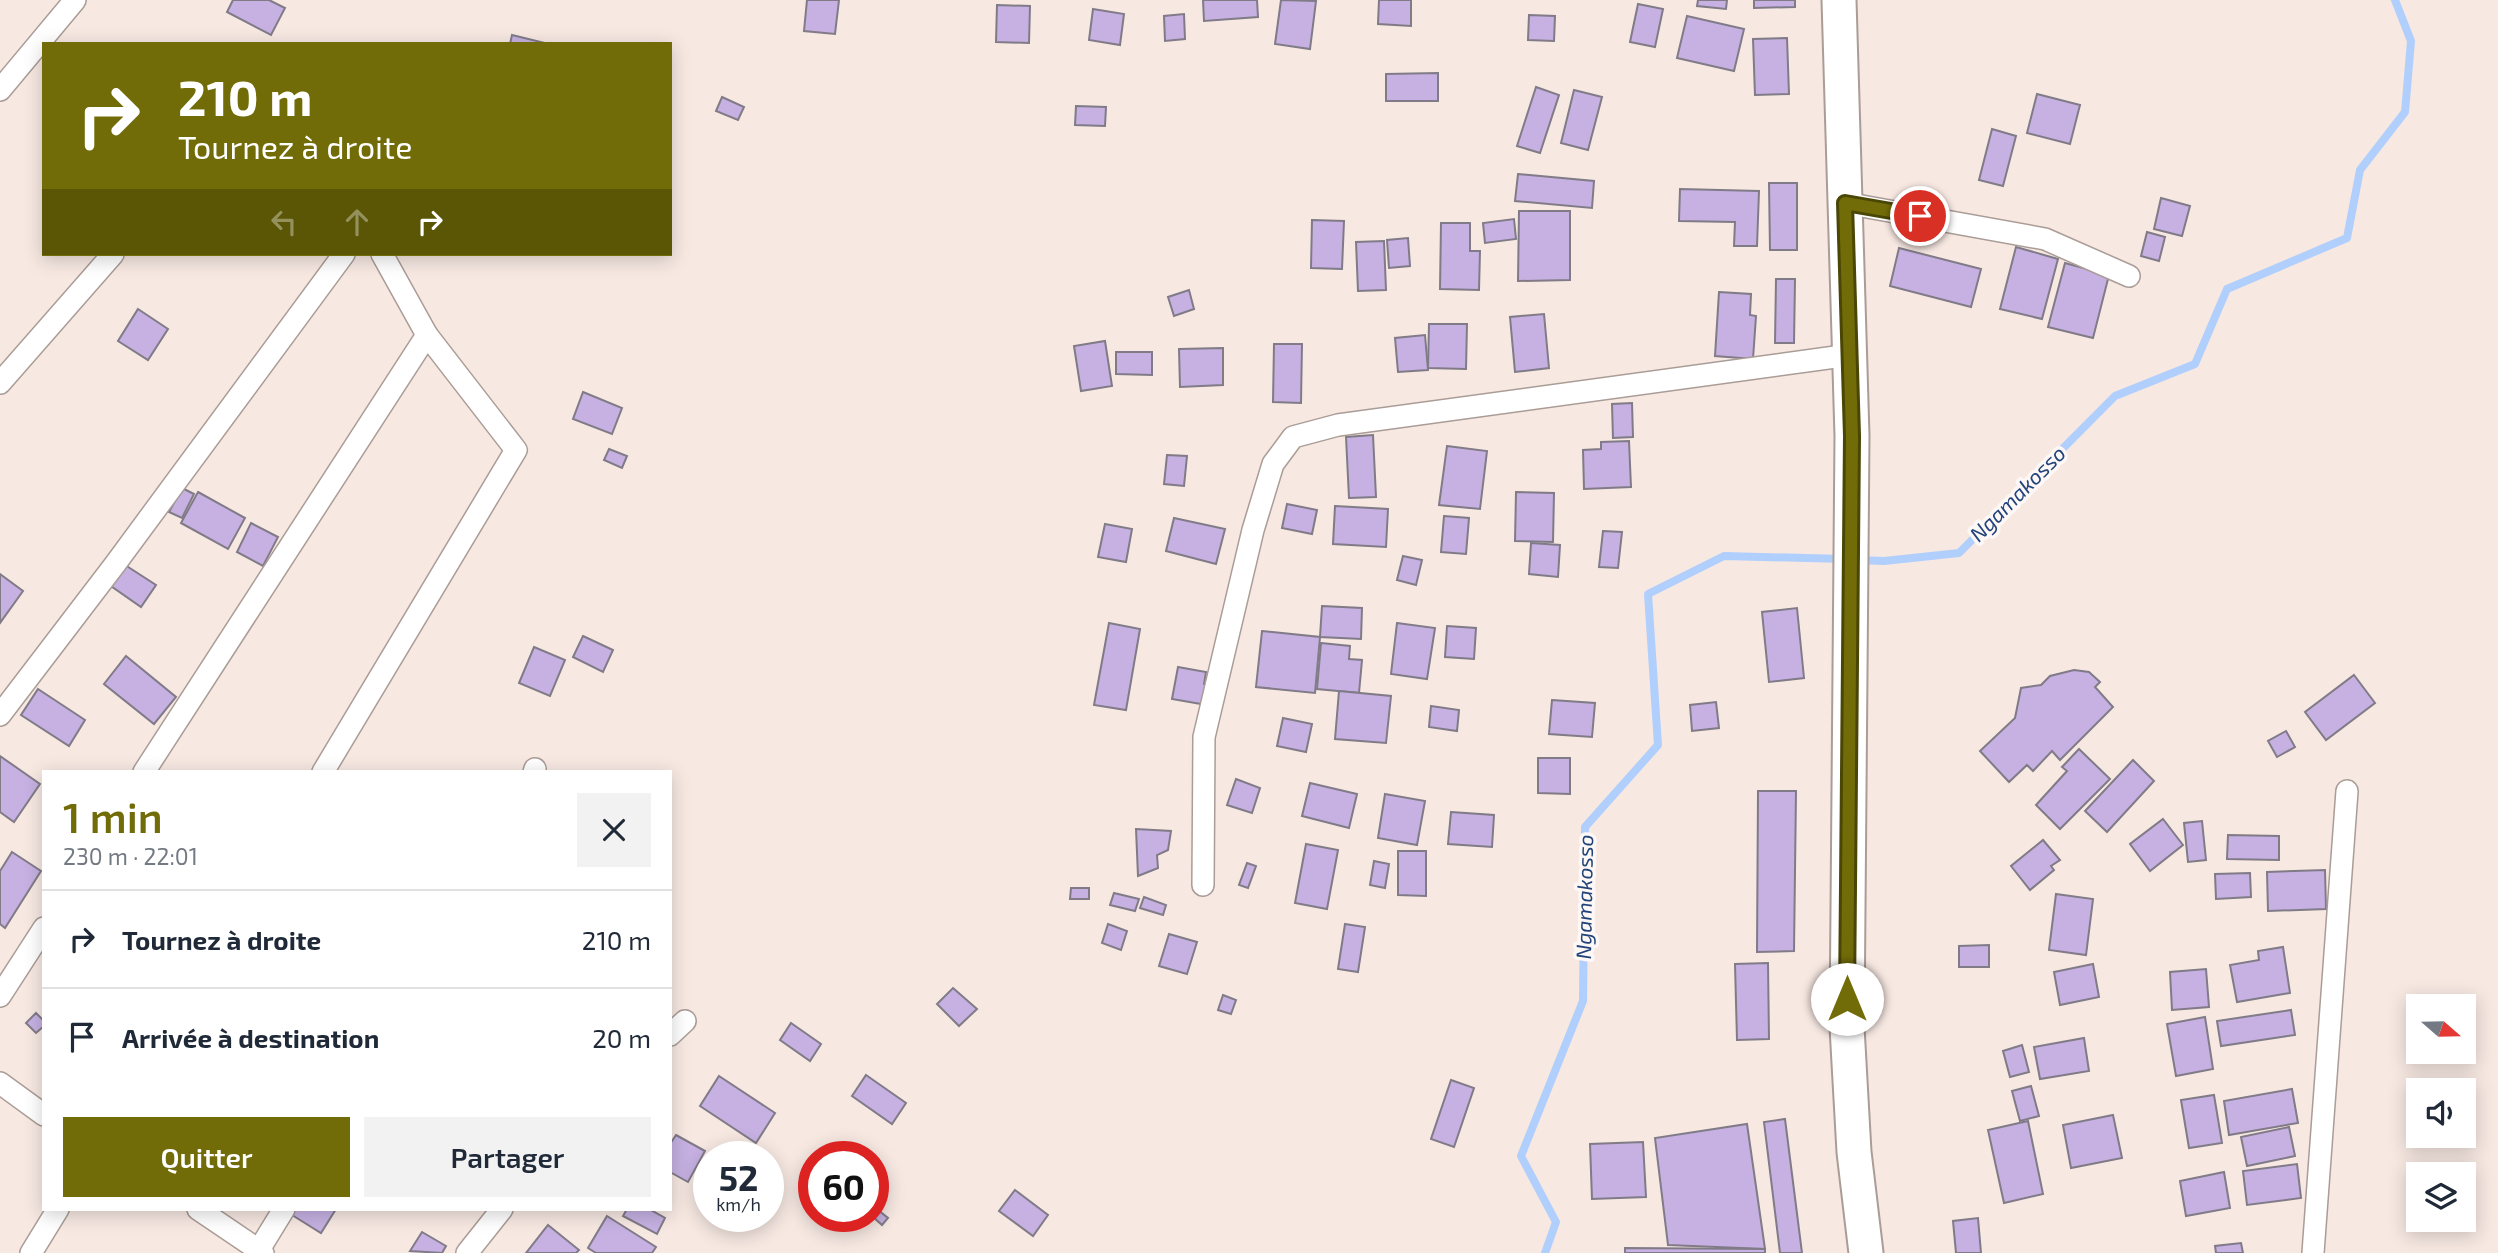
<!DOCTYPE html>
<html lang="fr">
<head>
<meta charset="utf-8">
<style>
	body { margin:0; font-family:"Exo 2",sans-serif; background:#f2f2f3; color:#1f2937; height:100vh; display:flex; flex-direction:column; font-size:26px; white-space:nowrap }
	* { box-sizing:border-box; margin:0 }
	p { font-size:23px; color:#747a83 }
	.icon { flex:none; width:38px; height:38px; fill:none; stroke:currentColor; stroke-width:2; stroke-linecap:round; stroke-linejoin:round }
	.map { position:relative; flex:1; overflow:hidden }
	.details { position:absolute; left:42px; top:770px; width:630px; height:441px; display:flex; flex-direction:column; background:#fff; border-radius:0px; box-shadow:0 4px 18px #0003 }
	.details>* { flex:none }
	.top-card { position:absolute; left:42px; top:42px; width:630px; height:214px; border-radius:0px; box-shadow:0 4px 18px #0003; background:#726c08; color:#fff; overflow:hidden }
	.needle { width:46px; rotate:110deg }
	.buttons { position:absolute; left:2406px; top:994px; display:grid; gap:14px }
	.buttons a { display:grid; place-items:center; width:70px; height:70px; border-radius:0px; background:#fff; box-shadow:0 4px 18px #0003; font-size:35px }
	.speed { position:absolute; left:693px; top:1141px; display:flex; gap:14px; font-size:35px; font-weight:700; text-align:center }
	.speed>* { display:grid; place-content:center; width:91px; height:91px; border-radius:50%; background:#fff; box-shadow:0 4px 18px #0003; line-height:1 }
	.speed small { font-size:18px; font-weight:400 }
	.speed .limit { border:10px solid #d22; background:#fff; color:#111 }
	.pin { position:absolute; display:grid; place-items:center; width:60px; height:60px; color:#fff; margin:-30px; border:4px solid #fff; border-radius:50%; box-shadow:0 2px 7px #0007 }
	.me { position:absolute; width:77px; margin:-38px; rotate:0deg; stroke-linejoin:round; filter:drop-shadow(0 0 5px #0008) }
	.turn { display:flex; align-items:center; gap:24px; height:147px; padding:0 21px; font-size:32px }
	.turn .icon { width:91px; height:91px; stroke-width:2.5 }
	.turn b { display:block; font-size:49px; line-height:60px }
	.lanes { display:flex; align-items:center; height:66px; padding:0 21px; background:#0003; justify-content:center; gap:35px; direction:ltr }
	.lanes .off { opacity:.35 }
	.round { display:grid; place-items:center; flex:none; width:74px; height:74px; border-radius:0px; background:#f2f2f3 }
	.headline { display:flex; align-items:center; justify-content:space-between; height:119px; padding:0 21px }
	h1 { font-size:42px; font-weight:600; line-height:52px; color:#726c08 }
	.cta { display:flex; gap:14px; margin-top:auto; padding:14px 21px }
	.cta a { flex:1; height:80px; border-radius:0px; background:#726c08; color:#fff; font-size:28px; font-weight:600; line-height:80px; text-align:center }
	.cta a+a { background:#f2f2f3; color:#1f2937 }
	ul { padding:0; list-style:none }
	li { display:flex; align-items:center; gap:21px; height:98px; padding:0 21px; border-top:2px solid #e0e1e3 }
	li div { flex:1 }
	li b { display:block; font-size:26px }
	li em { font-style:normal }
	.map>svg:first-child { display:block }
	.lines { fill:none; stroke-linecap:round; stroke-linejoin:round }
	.stream { stroke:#b1cffc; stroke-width:8 }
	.building { fill:#c6b1e2; stroke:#807b87; stroke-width:2 }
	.street-casing { stroke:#aa9c96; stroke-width:24 }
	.primary-casing { stroke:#aa9c96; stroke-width:37 }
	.street { stroke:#fff; stroke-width:21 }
	.primary { stroke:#fff; stroke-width:33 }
	.route-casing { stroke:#4a4605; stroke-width:18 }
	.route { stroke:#726c08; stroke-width:12 }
	.labels { text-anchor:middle; stroke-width:7; stroke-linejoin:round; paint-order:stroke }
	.water-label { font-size:21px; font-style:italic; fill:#20447a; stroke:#fdf7f5 }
</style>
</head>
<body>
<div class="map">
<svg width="2498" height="1253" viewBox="0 0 2498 1253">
	<rect width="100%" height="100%" fill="#f7e8e2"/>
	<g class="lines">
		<!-- stream -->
		<g class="stream">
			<polyline points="1858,560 1884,561 1959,553 2115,396 2195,364 2227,289 2347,238 2360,170 2405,112 2411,41 2395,0"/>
			<polyline points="1545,1253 1556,1222 1521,1156 1583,1001 1585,827 1658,745 1648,594 1724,556 1845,559"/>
		</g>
	</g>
	<!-- building -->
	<g class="building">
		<polygon points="233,0 269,0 285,8 271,35 227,12"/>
		<polygon points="807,0 839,0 835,34 804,31"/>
		<polygon points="1203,0 1257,0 1258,17 1204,21"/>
		<polygon points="1281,0 1316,1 1310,49 1275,44"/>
		<polygon points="1379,0 1411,0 1411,26 1378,24"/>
		<polygon points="1698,0 1727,0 1726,9 1697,6"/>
		<polygon points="1754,0 1795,0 1795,7 1754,8"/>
		<polygon points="1638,4 1663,9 1655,47 1630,42"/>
		<polygon points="997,5 1030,6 1029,43 996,42"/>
		<polygon points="1093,9 1124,14 1120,45 1089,40"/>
		<polygon points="1184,14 1185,39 1165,41 1164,16"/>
		<polygon points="1529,15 1555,16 1554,41 1528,40"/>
		<polygon points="1687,16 1744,29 1734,71 1677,58"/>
		<polygon points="512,35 545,43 544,44 510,44"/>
		<polygon points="1787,38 1789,94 1755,95 1753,39"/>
		<polygon points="1438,73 1438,101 1386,101 1386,74"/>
		<polygon points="1536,87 1559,95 1540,153 1517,146"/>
		<polygon points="1574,90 1602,97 1588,150 1561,143"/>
		<polygon points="2037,94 2080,105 2070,144 2027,133"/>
		<polygon points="722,97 744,107 738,120 716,111"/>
		<polygon points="1076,106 1106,107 1105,126 1075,125"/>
		<polygon points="1992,129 2016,136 2003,186 1979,180"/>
		<polygon points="1518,174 1594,181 1592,208 1515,201"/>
		<polygon points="1769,183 1797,183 1797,250 1770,250"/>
		<polygon points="1680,189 1759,191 1757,246 1734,246 1735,222 1679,221"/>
		<polygon points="2161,198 2190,206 2182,236 2154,229"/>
		<polygon points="1519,211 1570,211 1570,280 1518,281"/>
		<polygon points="1514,219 1516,239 1485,243 1483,223"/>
		<polygon points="1312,220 1344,221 1342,269 1311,268"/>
		<polygon points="1441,223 1470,223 1470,251 1480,251 1479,290 1440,289"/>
		<polygon points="2147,232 2165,237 2159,261 2141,256"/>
		<polygon points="1408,238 1410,266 1389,268 1387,240"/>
		<polygon points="1384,241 1386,290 1358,291 1356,242"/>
		<polygon points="2016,247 2058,259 2042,319 2000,309"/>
		<polygon points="1899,248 1981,269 1971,307 1890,286"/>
		<polygon points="2065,263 2109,275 2093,338 2048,327"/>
		<polygon points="1776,279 1795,279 1794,343 1775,343"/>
		<polygon points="1189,290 1194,309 1174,316 1168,297"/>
		<polygon points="1719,292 1751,294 1750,315 1756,316 1753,359 1715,356"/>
		<polygon points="138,309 168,329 148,360 118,341"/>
		<polygon points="1544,314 1549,368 1515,372 1510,317"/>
		<polygon points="1429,324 1467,324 1466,369 1428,368"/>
		<polygon points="1425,335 1428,370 1398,372 1395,338"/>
		<polygon points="1105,341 1112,386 1081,391 1074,346"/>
		<polygon points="1274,344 1302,344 1301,403 1273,402"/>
		<polygon points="1223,348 1223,385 1180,387 1179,349"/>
		<polygon points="1116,352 1152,352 1152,375 1116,374"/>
		<polygon points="583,392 622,408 612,434 573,419"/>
		<polygon points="1632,403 1633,437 1613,438 1612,404"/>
		<polygon points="1373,435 1376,497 1349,498 1346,437"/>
		<polygon points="1629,441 1631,487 1584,489 1583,450 1601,449 1601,442"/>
		<polygon points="1447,446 1487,451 1480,509 1439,505"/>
		<polygon points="609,449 627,456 622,468 604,460"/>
		<polygon points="1167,455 1187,456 1184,486 1164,484"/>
		<polygon points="182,488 194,494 182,518 169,512"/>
		<polygon points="198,492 245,518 228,549 181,523"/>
		<polygon points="1516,492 1554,493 1553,542 1515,541"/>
		<polygon points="1287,504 1317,510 1312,534 1282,528"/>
		<polygon points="1335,506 1388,509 1386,547 1333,544"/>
		<polygon points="1444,516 1469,518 1466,554 1441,552"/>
		<polygon points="1174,518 1225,529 1216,564 1166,551"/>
		<polygon points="251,523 278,537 263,566 237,552"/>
		<polygon points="1105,524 1132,529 1126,562 1098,557"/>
		<polygon points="1603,531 1622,532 1618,568 1599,567"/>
		<polygon points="1531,543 1560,545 1558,577 1529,574"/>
		<polygon points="1403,556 1422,560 1416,585 1397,580"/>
		<polygon points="122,563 156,585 141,607 108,584"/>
		<polygon points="0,574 23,591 0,623"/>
		<polygon points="1322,606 1362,608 1361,639 1320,637"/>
		<polygon points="1797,608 1804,678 1769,682 1762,612"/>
		<polygon points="1109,623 1140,629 1126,710 1094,705"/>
		<polygon points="1397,623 1435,628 1427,679 1391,674"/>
		<polygon points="1447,626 1476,628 1474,659 1445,657"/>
		<polygon points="1262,631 1320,637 1315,693 1256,687"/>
		<polygon points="583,636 613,650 603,672 573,657"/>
		<polygon points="1321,643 1350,646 1349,659 1362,660 1359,693 1317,689"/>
		<polygon points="534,647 565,660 550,696 519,683"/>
		<polygon points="126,656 176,697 154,724 104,684"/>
		<polygon points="1178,667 1206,672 1204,684 1211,686 1207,705 1172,699"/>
		<polygon points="2074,670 2089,672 2100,682 2095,687 2113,707 2060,760 2052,751 2033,771 2027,765 2009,782 1980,751 2015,718 2021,688 2041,685 2050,676"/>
		<polygon points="2354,675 2375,703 2326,740 2305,712"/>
		<polygon points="38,689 85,720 69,746 21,715"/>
		<polygon points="1339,691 1391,696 1386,743 1335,739"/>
		<polygon points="1552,700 1595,703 1592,737 1549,734"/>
		<polygon points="1716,702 1719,728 1692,731 1690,705"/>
		<polygon points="1431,706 1459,710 1457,731 1429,727"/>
		<polygon points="1283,718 1312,724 1306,752 1277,746"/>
		<polygon points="2286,731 2295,747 2277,757 2268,741"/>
		<polygon points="2079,749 2110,779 2060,829 2036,805 2067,771 2062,767"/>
		<polygon points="0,756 40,784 14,822 0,812"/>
		<polygon points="1538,758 1570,758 1570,794 1538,793"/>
		<polygon points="2133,760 2154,781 2107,832 2085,811"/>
		<polygon points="1236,779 1260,788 1252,813 1227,805"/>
		<polygon points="1310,783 1357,794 1349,828 1302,816"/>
		<polygon points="1758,791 1796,791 1794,951 1757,952"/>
		<polygon points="1385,794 1425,801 1417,845 1378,838"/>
		<polygon points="1451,812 1494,815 1492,847 1448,844"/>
		<polygon points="2163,819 2183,845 2150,871 2130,844"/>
		<polygon points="2202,821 2206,860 2188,862 2184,823"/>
		<polygon points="1136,829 1171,831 1168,850 1157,855 1158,868 1138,876"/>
		<polygon points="2228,835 2279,836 2279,860 2227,859"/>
		<polygon points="2043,840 2060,860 2051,866 2054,870 2030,890 2011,866"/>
		<polygon points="1306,844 1338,850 1327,909 1295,903"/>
		<polygon points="1398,851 1426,851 1426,896 1398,895"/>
		<polygon points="12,852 41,871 5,928 0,924 0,871"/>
		<polygon points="1374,861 1389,864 1385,888 1370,885"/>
		<polygon points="1247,863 1256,866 1248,888 1239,885"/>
		<polygon points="2325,870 2326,909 2268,911 2267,872"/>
		<polygon points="2250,873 2251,897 2216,899 2215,874"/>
		<polygon points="1071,888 1089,888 1089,899 1070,899"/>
		<polygon points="1114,893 1139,899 1135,911 1110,905"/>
		<polygon points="2056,894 2093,899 2086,955 2049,950"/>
		<polygon points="1144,897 1166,905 1163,915 1140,908"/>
		<polygon points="1108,924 1127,931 1121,950 1102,943"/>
		<polygon points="1345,924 1365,927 1358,972 1338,969"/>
		<polygon points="1169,934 1197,942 1187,974 1159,966"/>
		<polygon points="1989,945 1989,967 1959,967 1959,946"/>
		<polygon points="2283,947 2290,993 2237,1002 2230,965 2259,960 2258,951"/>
		<polygon points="1768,963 1769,1039 1737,1040 1735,964"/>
		<polygon points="2093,964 2099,997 2060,1005 2054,972"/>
		<polygon points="2206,969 2209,1007 2172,1010 2170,972"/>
		<polygon points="953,988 977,1009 959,1026 937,1004"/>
		<polygon points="1223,995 1236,1000 1231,1014 1218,1010"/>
		<polygon points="2291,1010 2295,1035 2221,1046 2217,1021"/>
		<polygon points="36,1013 44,1021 44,1026 36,1033 26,1023"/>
		<polygon points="2205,1017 2213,1069 2176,1076 2167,1024"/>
		<polygon points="791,1023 821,1044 810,1061 780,1040"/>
		<polygon points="2084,1038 2089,1071 2040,1079 2034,1047"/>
		<polygon points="2022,1045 2029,1072 2010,1077 2003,1051"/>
		<polygon points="866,1075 906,1103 892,1124 852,1096"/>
		<polygon points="719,1076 775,1113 756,1143 700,1106"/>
		<polygon points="1451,1080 1474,1088 1454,1147 1431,1139"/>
		<polygon points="2031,1086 2039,1116 2020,1121 2012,1091"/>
		<polygon points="2292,1089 2298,1123 2229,1135 2224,1101"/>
		<polygon points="2214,1095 2222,1143 2189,1148 2181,1100"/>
		<polygon points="2113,1115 2122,1158 2071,1168 2063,1125"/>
		<polygon points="1785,1119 1802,1253 1780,1253 1764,1122"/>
		<polygon points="2028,1121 2043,1194 2004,1203 1988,1130"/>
		<polygon points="1747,1124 1765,1249 1668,1245 1655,1138"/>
		<polygon points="2289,1127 2295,1156 2247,1166 2241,1137"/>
		<polygon points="676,1135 705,1151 688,1182 670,1172 670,1144"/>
		<polygon points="1643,1142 1646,1197 1592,1199 1590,1144"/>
		<polygon points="2297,1164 2301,1198 2247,1205 2243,1171"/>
		<polygon points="2224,1172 2230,1208 2186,1216 2180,1181"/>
		<polygon points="1015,1190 1048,1215 1033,1236 999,1211"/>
		<polygon points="873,1206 888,1218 882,1225 872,1216"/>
		<polygon points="295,1209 336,1209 321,1233 292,1215"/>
		<polygon points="627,1209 649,1209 665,1218 657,1234 623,1216"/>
		<polygon points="607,1216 656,1247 652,1253 596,1253 588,1248"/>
		<polygon points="1978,1218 1981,1253 1956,1253 1953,1221"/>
		<polygon points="548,1225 579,1250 576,1253 526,1253"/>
		<polygon points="422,1232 446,1246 442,1253 410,1251"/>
		<polygon points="2241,1243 2243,1253 2216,1253 2215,1246"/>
		<polygon points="1625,1248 1765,1249 1765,1253 1625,1253"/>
	</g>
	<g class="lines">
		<!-- street casing -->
		<g class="street-casing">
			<g id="street">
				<polyline points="0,90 75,0"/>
				<polyline points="1845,203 2045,239 2129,276"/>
				<polyline points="0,383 113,254"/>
				<polyline points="0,715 116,563 344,254"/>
				<polyline points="144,772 427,335"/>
				<polyline points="323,772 516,450 427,335 382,254"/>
				<polyline points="534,772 535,769"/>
				<polyline points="1203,885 1204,737 1253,530 1273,464 1293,437 1338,425 1850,355"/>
				<polyline points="0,996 44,928"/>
				<polyline points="670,1035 685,1021"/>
				<polyline points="0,1083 44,1115"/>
				<polyline points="198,1209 263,1253"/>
				<polyline points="31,1253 58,1209"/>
				<polyline points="257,1253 284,1209"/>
				<polyline points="467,1253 502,1209"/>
				<polyline points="2313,1253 2347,791"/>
			</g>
		</g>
		<!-- primary casing -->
		<g class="primary-casing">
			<polyline id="primary" points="1839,0 1852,436 1847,1027 1854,1152 1866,1253"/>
		</g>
		<!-- street -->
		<use href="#street" class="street"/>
		<!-- primary -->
		<use href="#primary" class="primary"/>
	</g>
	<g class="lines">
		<!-- route casing -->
		<g class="route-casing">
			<polyline id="route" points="1847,999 1852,436 1845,203 1920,216"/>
		</g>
		<!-- route -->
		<use href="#route" class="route"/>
	</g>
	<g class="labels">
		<!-- water labels -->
		<g class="water-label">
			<text transform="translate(2018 494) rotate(-45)" y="7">Ngamakosso</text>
			<text transform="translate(1585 897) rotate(-89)" y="7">Ngamakosso</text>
		</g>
	</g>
</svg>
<div class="buttons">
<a><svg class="needle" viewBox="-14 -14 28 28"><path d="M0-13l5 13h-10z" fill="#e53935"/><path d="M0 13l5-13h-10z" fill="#747a83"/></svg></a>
<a><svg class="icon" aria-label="sound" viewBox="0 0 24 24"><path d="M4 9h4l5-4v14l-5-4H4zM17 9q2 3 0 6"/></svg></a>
<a><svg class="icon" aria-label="layers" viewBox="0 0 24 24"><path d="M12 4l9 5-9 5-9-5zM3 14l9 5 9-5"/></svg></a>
</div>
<div class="speed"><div>52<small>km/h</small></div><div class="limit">60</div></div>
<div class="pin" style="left:1920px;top:216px;background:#d93025"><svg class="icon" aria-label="arrive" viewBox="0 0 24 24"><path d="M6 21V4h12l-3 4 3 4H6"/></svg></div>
<svg class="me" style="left:1847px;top:999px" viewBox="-20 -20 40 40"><circle r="19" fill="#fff"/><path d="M0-13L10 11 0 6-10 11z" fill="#726c08"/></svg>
<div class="top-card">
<div class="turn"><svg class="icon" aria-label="right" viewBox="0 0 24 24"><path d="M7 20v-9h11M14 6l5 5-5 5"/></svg><div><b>210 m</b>Tournez à droite</div></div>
<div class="lanes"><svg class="icon off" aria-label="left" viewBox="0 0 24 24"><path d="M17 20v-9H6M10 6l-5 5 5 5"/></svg><svg class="icon off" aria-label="ahead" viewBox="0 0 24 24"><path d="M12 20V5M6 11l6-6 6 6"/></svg><svg class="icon" aria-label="right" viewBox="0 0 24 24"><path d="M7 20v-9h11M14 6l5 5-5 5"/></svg></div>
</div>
<section class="details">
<div class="headline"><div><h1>1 min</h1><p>230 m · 22:01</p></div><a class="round"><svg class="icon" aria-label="close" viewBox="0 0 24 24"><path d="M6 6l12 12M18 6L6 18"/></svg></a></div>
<ul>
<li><svg class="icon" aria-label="right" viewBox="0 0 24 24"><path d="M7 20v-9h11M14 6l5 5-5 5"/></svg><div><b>Tournez à droite</b></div><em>210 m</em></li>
<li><svg class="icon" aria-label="arrive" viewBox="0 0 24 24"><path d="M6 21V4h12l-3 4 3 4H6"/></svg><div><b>Arrivée à destination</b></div><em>20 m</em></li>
</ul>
<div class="cta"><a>Quitter</a><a>Partager</a></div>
</section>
</div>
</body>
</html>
